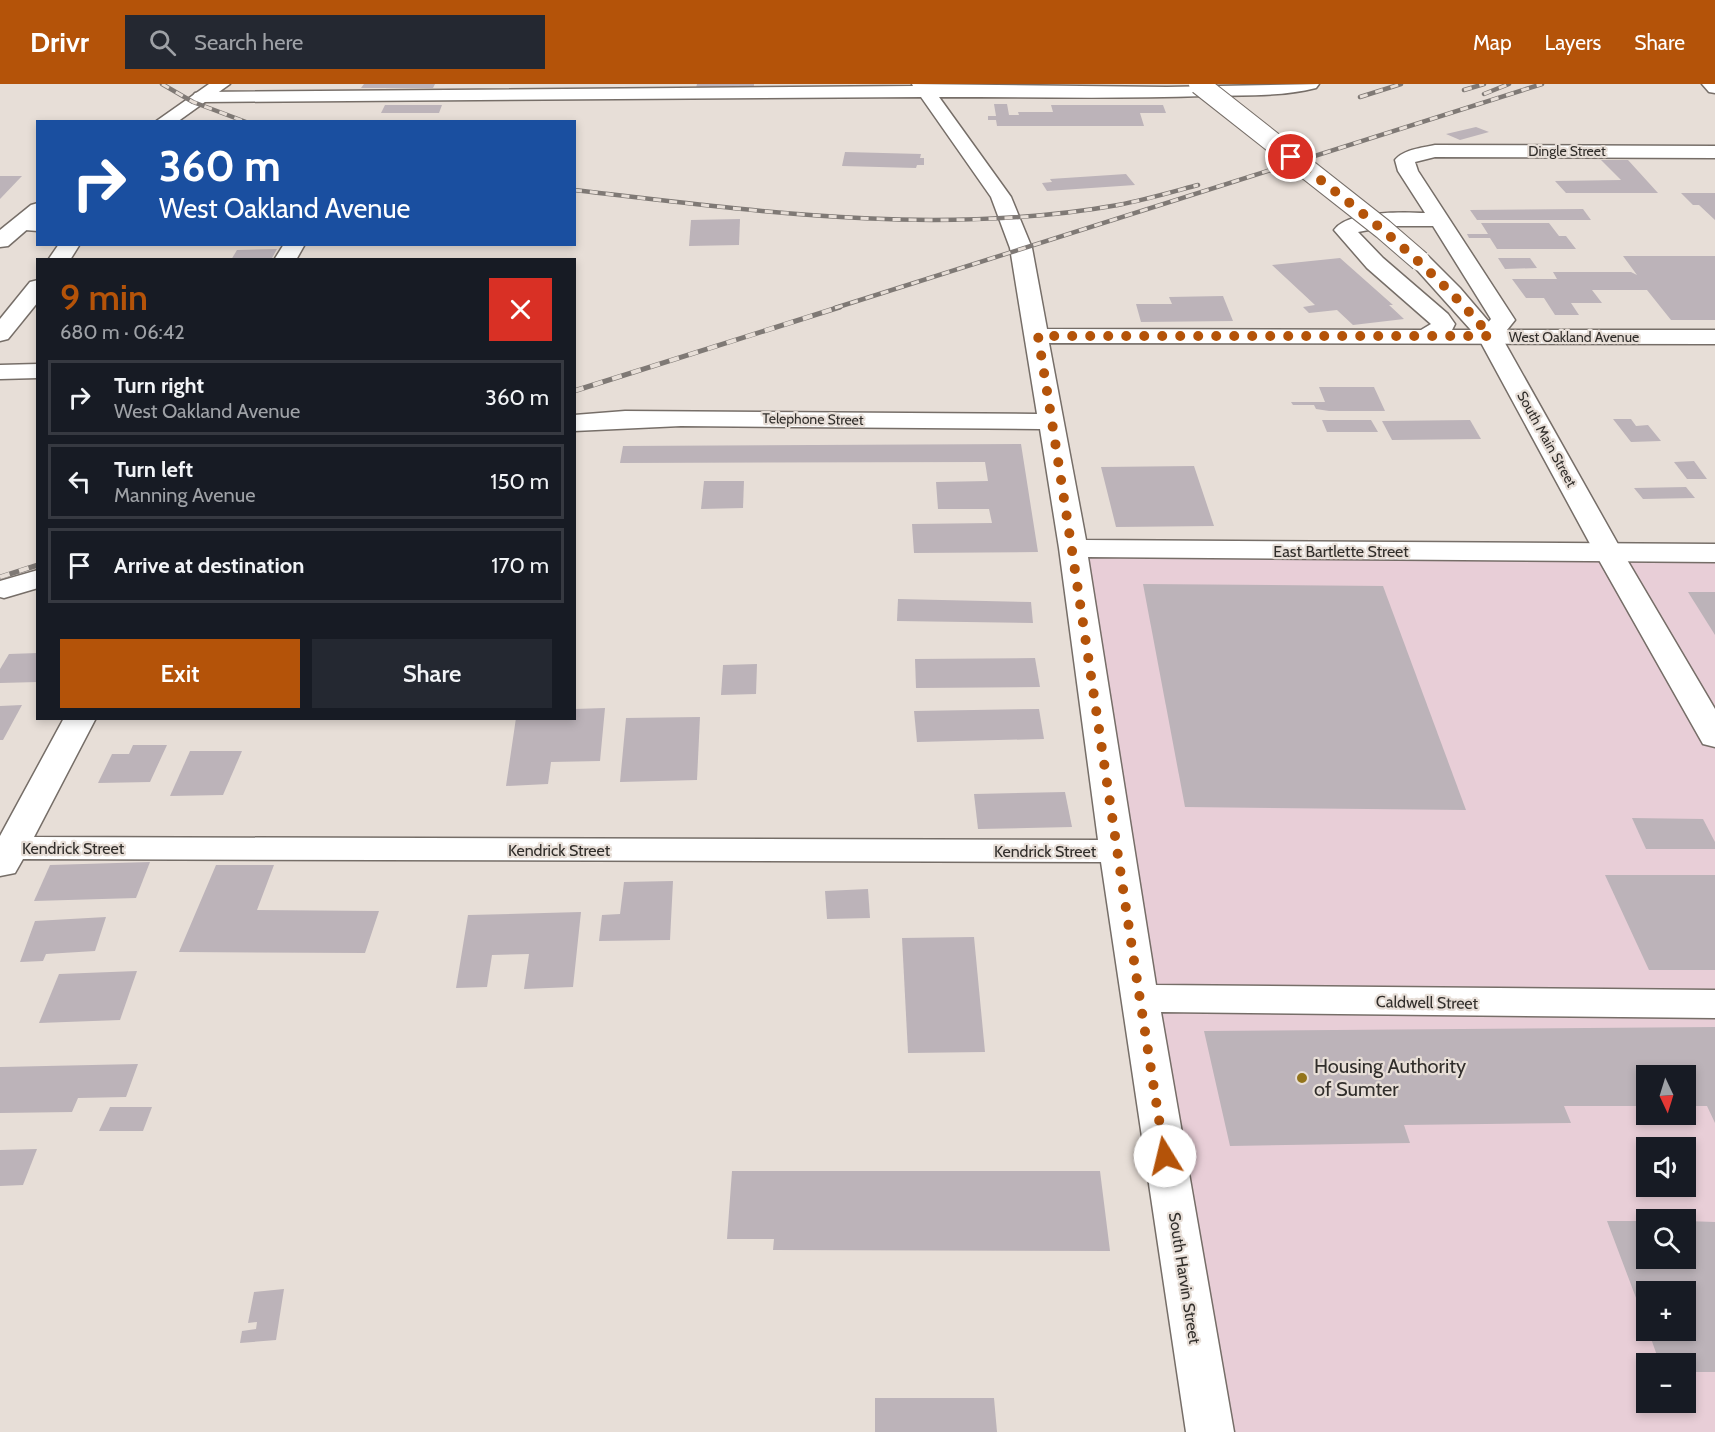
<!DOCTYPE html>
<html lang="en">
<head>
<meta charset="utf-8">
<style>
	body { margin:0; font-family:Cabin,sans-serif; background:#242831; color:#f1f3f6; height:100vh; display:flex; flex-direction:column; font-size:22px; white-space:nowrap }
	* { box-sizing:border-box; margin:0 }
	p { font-size:20px; color:#9ea1a6 }
	.icon { flex:none; width:33px; height:33px; fill:none; stroke:currentColor; stroke-width:2; stroke-linecap:round; stroke-linejoin:round }
	.map { position:relative; flex:1; overflow:hidden }
	.side { position:absolute; left:36px; top:174px; width:540px; height:462px; display:flex; flex-direction:column; background:#171b24; border-radius:0px; box-shadow:0 3px 9px #0003 }
	.side>* { flex:none }
	.top-card { position:absolute; left:36px; top:36px; width:540px; height:126px; border-radius:0px; box-shadow:0 3px 9px #0003; background:#1a4fa0; color:#fff; overflow:hidden }
	.needle { width:39px; rotate:176deg }
	.controls { position:absolute; left:1636px; top:981px; display:grid; gap:12px }
	.controls a { display:grid; place-items:center; width:60px; height:60px; border-radius:0px; background:#171b24; box-shadow:0 3px 9px #0003; font-size:30px }
	.pin { position:absolute; display:grid; place-items:center; width:51px; height:51px; color:#fff; margin:-26px; border:3px solid #fff; border-radius:50%; box-shadow:0 2px 6px #0007 }
	.me { position:absolute; width:66px; margin:-33px; rotate:351deg; stroke-linejoin:round; filter:drop-shadow(0 0 4px #0008) }
	.turn { display:flex; align-items:center; gap:21px; height:126px; padding:0 24px; font-size:27px }
	.turn .icon { width:78px; height:78px; stroke-width:2.5 }
	.turn b { display:block; font-size:42px; line-height:51px }
	.round { display:grid; place-items:center; flex:none; width:63px; height:63px; border-radius:0px; background:#242831 }
	.headline { display:flex; align-items:center; justify-content:space-between; height:102px; padding:0 24px }
	h1 { font-size:36px; font-weight:600; line-height:45px; color:#b45309 }
	.cta { display:flex; gap:12px; margin-top:auto; padding:12px 24px }
	.cta a { flex:1; height:69px; border-radius:0px; background:#b45309; color:#fff; font-size:24px; font-weight:600; line-height:69px; text-align:center }
	.cta a+a { background:#242831; color:#f1f3f6 }
	ul { padding:0; list-style:none }
	li { display:flex; align-items:center; gap:18px; height:75px; margin:0 12px 9px; padding:0 12px; border:3px solid #363941; border-radius:0px }
	li div { flex:1 }
	li b { display:block; font-size:22px }
	li em { font-style:normal }
	header { display:flex; align-items:center; gap:36px; box-sizing:border-box; height:84px; padding:0 30px; background:#b45309; color:#fff }
	header strong { font-size:28px }
	nav { display:flex; gap:33px; margin-inline-start:auto; font-size:21px }
	.search { width:420px; height:54px; background:#242831; display:flex; align-items:center; gap:15px; box-sizing:border-box; padding:0 21px; border-radius:0px; color:#9ea1a6; font-size:22px }
	.map>svg:first-child { display:block }
	.commercial { fill:#e8ced7; fill-rule:evenodd }
	.building { fill:#bcb3b9 }
	.lines { fill:none; stroke-linecap:round; stroke-linejoin:round }
	.minor-casing { stroke:#766e68; stroke-width:3 }
	.major-casing { stroke:#766e68; stroke-width:3 }
	.minor { fill:#fff; fill-rule:evenodd }
	.major { fill:#fff; fill-rule:evenodd }
	.rail-far1-casing { stroke:#7f7975; stroke-width:4.5 }
	.rail-casing { stroke:#7f7975; stroke-width:5 }
	.rail-far1 { stroke:#e7ded7; stroke-width:3; stroke-dasharray:8; stroke-linecap:butt }
	.rail { stroke:#e7ded7; stroke-width:4; stroke-dasharray:10; stroke-linecap:butt }
	.major-bridge-casing { stroke:#766e68; stroke-width:22; stroke-linecap:butt }
	.major-bridge { stroke:#fff; stroke-width:20 }
	.route { stroke:#b45309; stroke-width:10; stroke-dasharray:0 18 }
	.poi-dot { fill:#93741b; stroke:#e7ded7; stroke-width:2 }
	.labels { text-anchor:middle; stroke-width:4.5; stroke-linejoin:round; paint-order:stroke }
	.far-street-label { font-size:14px; fill:#312e2b; stroke:#e7ded7 }
	.street-label { font-size:16px; fill:#312e2b; stroke:#e7ded7 }
	.near-poi-label { font-size:20px; fill:#312e2b; stroke:#e7ded7; text-anchor:start }
</style>
</head>
<body>
<header>
<strong>Drivr</strong>
<div class="search"><svg class="icon" aria-label="search" viewBox="0 0 24 24"><circle cx="10" cy="10" r="6"/><path d="M15 15l6 6"/></svg>Search here</div>
<nav><a>Map</a><a>Layers</a><a>Share</a></nav>
</header>
<div class="map">
<svg width="1715" height="1348" viewBox="0 0 1715 1348">
	<rect width="100%" height="100%" fill="#e7ded7"/>
	<!-- commercial -->
	<path class="commercial" d="M1088 472 1715 474V1348H1213ZM1647 992H1686V1030H1647ZM1647 1064H1686V1102H1647ZM1647 1136H1686V1174H1647ZM1647 1208H1686V1246H1647ZM1647 1280H1686V1318H1647Z"/>
	<!-- building -->
	<g class="building">
		<polygon points="364,0 435,0 433,4 361,4"/>
		<polygon points="697,0 754,0 754,3 696,4"/>
		<polygon points="994,20 1007,20 1009,31 1019,31 1018,28 1053,28 1051,21 1163,21 1166,29 1140,29 1144,42 997,42 996,36 988,36 988,32 996,32"/>
		<polygon points="385,21 442,21 439,29 381,29"/>
		<polygon points="1476,43 1489,48 1460,56 1446,50"/>
		<polygon points="845,68 921,70 920,74 924,74 924,81 917,81 916,84 842,82"/>
		<polygon points="1601,76 1628,76 1658,109 1566,109 1555,97 1621,96"/>
		<polygon points="1126,90 1135,101 1047,107 1042,99 1052,98 1050,95"/>
		<polygon points="0,92 22,92 0,115"/>
		<polygon points="1681,109 1715,109 1715,136 1699,121 1693,121"/>
		<polygon points="1583,125 1591,136 1477,136 1470,126"/>
		<polygon points="740,135 739,161 689,162 691,136"/>
		<polygon points="1481,139 1549,139 1559,152 1566,152 1576,165 1497,165 1490,154 1469,154 1467,150 1488,150"/>
		<polygon points="277,165 271,176 231,176 237,166"/>
		<polygon points="1623,172 1715,172 1715,236 1671,236 1647,206 1592,206 1602,219 1571,219 1579,231 1555,231 1544,214 1526,214 1512,195 1557,195 1553,188 1631,188 1637,191"/>
		<polygon points="1340,174 1393,221 1389,221 1404,235 1353,241 1337,226 1309,229 1303,223 1315,221 1272,181"/>
		<polygon points="1498,174 1530,174 1537,184 1505,185"/>
		<polygon points="1223,212 1233,237 1141,238 1136,220 1172,220 1169,213"/>
		<polygon points="1319,303 1374,303 1385,327 1329,327 1316,325 1314,321 1293,321 1291,318 1325,318"/>
		<polygon points="1613,335 1631,335 1636,342 1648,341 1661,357 1631,358"/>
		<polygon points="1322,336 1371,336 1378,348 1327,348"/>
		<polygon points="1470,336 1481,355 1392,356 1382,337"/>
		<polygon points="1021,360 1038,468 914,469 912,440 992,439 989,425 938,425 936,398 988,397 985,378 620,379 623,362"/>
		<polygon points="1694,377 1707,395 1687,395 1674,378"/>
		<polygon points="1194,382 1214,442 1116,443 1101,383"/>
		<polygon points="704,397 744,397 743,424 701,425"/>
		<polygon points="1686,403 1695,414 1643,415 1634,404"/>
		<polygon points="1143,500 1383,502 1466,726 1185,723"/>
		<polygon points="1688,508 1715,508 1715,551"/>
		<polygon points="898,515 1031,518 1033,539 897,537"/>
		<polygon points="38,569 38,598 0,599 0,585 9,570"/>
		<polygon points="1035,574 1040,603 916,604 915,575"/>
		<polygon points="757,580 756,610 721,611 723,581"/>
		<polygon points="22,621 3,656 0,656 0,622"/>
		<polygon points="605,624 600,677 551,678 548,700 506,702 516,634 574,634 574,625"/>
		<polygon points="1039,625 1044,655 917,658 914,627"/>
		<polygon points="700,633 697,696 620,698 626,634"/>
		<polygon points="133,661 167,661 150,698 98,699 112,670 129,670"/>
		<polygon points="190,667 242,667 223,711 170,712"/>
		<polygon points="1065,708 1072,743 978,745 974,710"/>
		<polygon points="1632,734 1703,735 1715,758 1715,765 1646,765"/>
		<polygon points="150,778 136,814 34,817 50,781"/>
		<polygon points="216,781 274,781 257,826 379,827 365,869 179,868"/>
		<polygon points="1605,791 1715,791 1715,886 1649,886"/>
		<polygon points="673,797 670,856 599,857 602,831 620,830 624,798"/>
		<polygon points="868,805 870,834 827,835 825,807"/>
		<polygon points="581,828 573,903 524,905 529,870 492,871 487,903 456,904 468,831"/>
		<polygon points="106,833 95,867 46,870 43,877 20,878 35,837"/>
		<polygon points="974,853 985,968 908,969 902,854"/>
		<polygon points="137,887 120,936 39,939 59,890"/>
		<polygon points="1715,943 1715,1039 1707,1022 1686,1022 1686,992 1647,992 1647,1022 1564,1022 1571,1039 1404,1041 1410,1059 1230,1062 1204,947"/>
		<polygon points="138,980 126,1013 78,1014 72,1028 0,1029 0,983"/>
		<polygon points="110,1023 152,1023 143,1047 99,1047"/>
		<polygon points="37,1065 23,1101 0,1102 0,1066"/>
		<polygon points="732,1087 1100,1087 1110,1167 773,1166 774,1155 727,1155"/>
		<polygon points="1607,1137 1647,1137 1647,1174 1686,1174 1686,1137 1715,1138 1715,1288 1686,1288 1686,1280 1660,1280 1648,1246 1686,1246 1686,1208 1647,1208 1647,1243"/>
		<polygon points="284,1205 276,1256 240,1259 242,1247 256,1245 257,1238 248,1239 254,1208"/>
		<polygon points="875,1314 994,1314 997,1348 875,1348"/>
	</g>
	<g class="lines">
		<!-- minor casing -->
		<g class="minor-casing">
			<g id="minor">
				<path d="M912 0 1167 3 1319 0 1316 4C1281 13 1242 11 1206 12 1117 15 1028 13 939 13L1011 113 1032 164 1047 245 1421 246 1431 240 1367 184 1334 146C1348 126 1403 128 1425 129L1398 87 1395 76C1404 65 1422 64 1435 61L1715 62V74L1435 73 1415 78 1418 87 1515 236 1507 246H1715V260L1049 259 1086 456 1715 460V478L1088 473 1156 901 1715 906V934L1161 928 1234 1348H1186L1101 778 23 775 15 789 0 792V752L64 634H96L34 753 1098 756 1059 464 1040 345 681 342 574 347V331L625 327 1037 330 1010 164 991 113 921 13 201 18 195 17 192 13 195 9 201 8 913 2ZM1390 142H1433L1491 235 1482 246H1452L1455 240 1448 230 1383 174 1358 148Z"/>
				<polygon points="1702,0 1715,0 1715,9 1709,8"/>
				<polygon points="19,135 38,135 38,147 12,145 9,141 12,137"/>
				<polygon points="59,160 80,160 70,176 48,176"/>
				<polygon points="284,160 305,160 296,176 274,176"/>
				<polygon points="38,196 38,218 8,255 0,257 0,235 30,198"/>
				<polygon points="38,280 38,294 0,295 0,281"/>
				<polygon points="38,486 38,504 4,514 0,513 0,497"/>
			</g>
		</g>
		<!-- major casing -->
		<g class="major-casing">
			<g id="major">
				<polygon points="209,0 230,0 177,38 155,38"/>
				<polygon points="38,119 38,136 8,162 0,163 0,146 31,121"/>
				<polygon points="1420,170 1428,172 1460,204 1501,252 1623,469 1715,625 1715,663 1703,660 1699,653 1595,469 1479,255 1409,177 1412,172"/>
			</g>
		</g>
		<!-- minor -->
		<use href="#minor" class="minor"/>
		<!-- major -->
		<use href="#major" class="major"/>
		<!-- rail-far1 casing -->
		<g class="rail-far1-casing">
			<g id="rail-far1">
				<polyline points="162,0 193,18 246,38"/>
				<polyline points="1464,6 1484,0"/>
				<polyline points="1484,10 1509,0"/>
				<polyline points="1360,13 1401,0"/>
				<path d="M574 106C753 127 939 153 1118 121 1145 116 1172 108 1198 101"/>
				<polyline points="835,224 1542,0"/>
			</g>
		</g>
		<!-- rail casing -->
		<g class="rail-casing">
			<g id="rail">
				<polyline points="574,307 840,223"/>
				<polyline points="0,493 38,481"/>
			</g>
		</g>
		<!-- rail-far1 -->
		<use href="#rail-far1" class="rail-far1"/>
		<!-- rail -->
		<use href="#rail" class="rail"/>
		<!-- major-bridge casing -->
		<g class="major-bridge-casing">
			<polyline id="major-bridge" points="1199,0 1383,145 1420,177"/>
		</g>
		<!-- major-bridge -->
		<use href="#major-bridge" class="major-bridge"/>
	</g>
	<g class="lines">
		<!-- route -->
		<path class="route" d="M1165 1072C1120 799 1083 525 1038 252H1490C1432 182 1362 128 1291 73"/>
	</g>
	<!-- markers -->
	<circle class="poi-dot" cx="1302" cy="994" r="6"/>
	<g class="labels">
		<!-- far-street labels -->
		<g class="far-street-label">
			<text x="1567" y="72">Dingle Street</text>
			<text x="1574" y="258">West Oakland Avenue</text>
			<text transform="translate(813 335) rotate(1)" y="5">Telephone Street</text>
			<text transform="translate(1547 355) rotate(61)" y="5">South Main Street</text>
		</g>
		<!-- street labels -->
		<g class="street-label">
			<text x="1341" y="473">East Bartlette Street</text>
			<text x="73" y="770">Kendrick Street</text>
			<text x="559" y="772">Kendrick Street</text>
			<text x="1045" y="773">Kendrick Street</text>
			<text transform="translate(1427 918) rotate(1)" y="6">Caldwell Street</text>
			<text transform="translate(1185 1194) rotate(81)" y="6">South Harvin Street</text>
		</g>
		<!-- near-poi labels -->
		<g class="near-poi-label">
			<text x="1314" y="989">Housing Authority<tspan x="1314" dy="23">of Sumter</tspan></text>
		</g>
	</g>
</svg>
<div class="controls">
<a><svg class="needle" viewBox="-14 -14 28 28"><path d="M0-13l5 13h-10z" fill="#e53935"/><path d="M0 13l5-13h-10z" fill="#9ea1a6"/></svg></a>
<a><svg class="icon" aria-label="sound" viewBox="0 0 24 24"><path d="M4 9h4l5-4v14l-5-4H4zM17 9q2 3 0 6"/></svg></a>
<a><svg class="icon" aria-label="search" viewBox="0 0 24 24"><circle cx="10" cy="10" r="6"/><path d="M15 15l6 6"/></svg></a>
<a>+</a>
<a>−</a>
</div>
<div class="pin" style="left:1291px;top:73px;background:#d93025"><svg class="icon" aria-label="arrive" viewBox="0 0 24 24"><path d="M6 21V4h12l-3 4 3 4H6"/></svg></div>
<svg class="me" style="left:1165px;top:1072px" viewBox="-20 -20 40 40"><circle r="19" fill="#fff"/><path d="M0-13L10 11 0 6-10 11z" fill="#b45309"/></svg>
<div class="top-card">
<div class="turn"><svg class="icon" aria-label="right" viewBox="0 0 24 24"><path d="M7 20v-9h11M14 6l5 5-5 5"/></svg><div><b>360 m</b>West Oakland Avenue</div></div>
</div>
<section class="side">
<div class="headline"><div><h1>9 min</h1><p>680 m · 06:42</p></div><a class="round" style="background:#d93025;color:#fff"><svg class="icon" aria-label="close" viewBox="0 0 24 24"><path d="M6 6l12 12M18 6L6 18"/></svg></a></div>
<ul>
<li><svg class="icon" aria-label="right" viewBox="0 0 24 24"><path d="M7 20v-9h11M14 6l5 5-5 5"/></svg><div><b>Turn right</b><p>West Oakland Avenue</p></div><em>360 m</em></li>
<li><svg class="icon" aria-label="left" viewBox="0 0 24 24"><path d="M17 20v-9H6M10 6l-5 5 5 5"/></svg><div><b>Turn left</b><p>Manning Avenue</p></div><em>150 m</em></li>
<li><svg class="icon" aria-label="arrive" viewBox="0 0 24 24"><path d="M6 21V4h12l-3 4 3 4H6"/></svg><div><b>Arrive at destination</b></div><em>170 m</em></li>
</ul>
<div class="cta"><a>Exit</a><a>Share</a></div>
</section>
</div>
</body>
</html>
